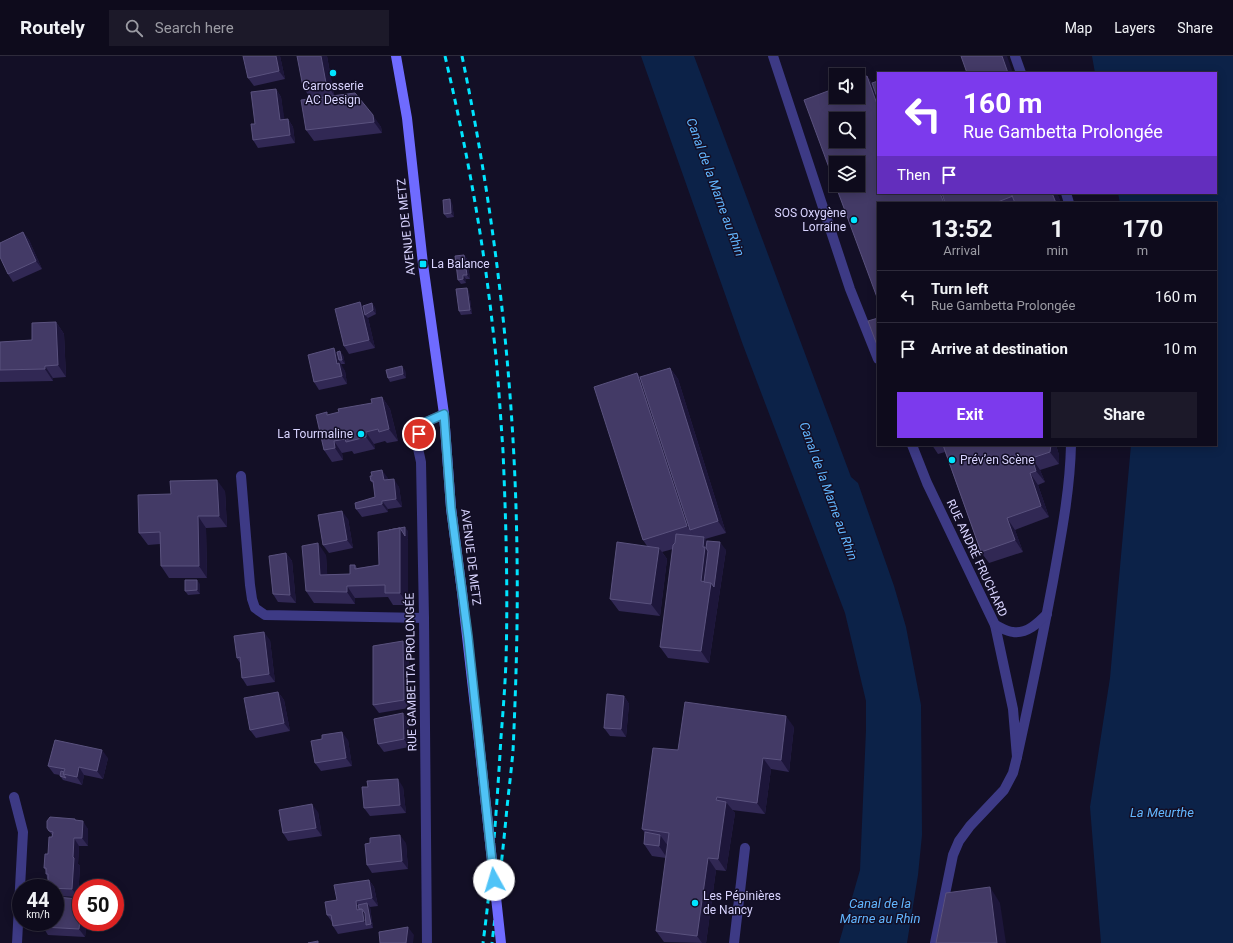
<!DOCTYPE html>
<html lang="en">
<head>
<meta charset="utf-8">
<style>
	body { margin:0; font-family:Roboto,sans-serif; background:#1c1929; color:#f1f3f6; height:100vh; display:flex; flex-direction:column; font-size:15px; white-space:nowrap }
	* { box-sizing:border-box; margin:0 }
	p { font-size:13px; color:#9b9ba3 }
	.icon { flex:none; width:22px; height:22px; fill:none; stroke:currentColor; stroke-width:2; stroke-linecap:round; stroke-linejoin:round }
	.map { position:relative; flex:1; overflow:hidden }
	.details { position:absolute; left:877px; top:146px; width:340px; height:244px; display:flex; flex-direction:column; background:#0e0b1c; border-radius:0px; box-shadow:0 2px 10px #0003,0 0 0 1px #2e2b3b }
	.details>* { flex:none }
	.banner { position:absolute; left:877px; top:16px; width:340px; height:122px; border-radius:0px; box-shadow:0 2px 10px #0003,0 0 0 1px #2e2b3b; background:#7c3aed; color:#fff; overflow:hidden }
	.buttons { position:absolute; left:829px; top:12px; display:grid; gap:8px }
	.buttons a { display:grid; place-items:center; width:36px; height:36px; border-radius:0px; background:#0e0b1c; box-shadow:0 2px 10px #0003,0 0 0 1px #2e2b3b; font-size:20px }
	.speed { position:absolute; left:12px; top:823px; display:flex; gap:8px; font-size:20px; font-weight:700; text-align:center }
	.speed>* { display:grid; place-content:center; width:52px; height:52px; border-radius:50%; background:#0e0b1c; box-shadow:0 2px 10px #0003,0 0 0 1px #2e2b3b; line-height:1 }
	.speed small { font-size:10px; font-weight:400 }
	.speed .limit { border:6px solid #d22; background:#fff; color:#111 }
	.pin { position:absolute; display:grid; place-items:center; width:34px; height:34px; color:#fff; margin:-17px; border:2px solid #fff; border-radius:50%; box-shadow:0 1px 4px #0007 }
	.me { position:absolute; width:44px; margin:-22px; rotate:354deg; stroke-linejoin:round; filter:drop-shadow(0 0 3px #0008) }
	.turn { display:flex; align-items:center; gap:14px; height:84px; padding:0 20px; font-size:18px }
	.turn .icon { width:52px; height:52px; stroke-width:2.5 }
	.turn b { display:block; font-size:28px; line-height:34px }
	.then { display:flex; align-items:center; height:38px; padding:0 20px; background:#0003; gap:8px; font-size:15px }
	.eta { display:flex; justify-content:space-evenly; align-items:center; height:68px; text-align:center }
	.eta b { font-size:24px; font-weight:700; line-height:28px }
	.action { display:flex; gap:8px; margin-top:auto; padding:8px 20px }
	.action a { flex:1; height:46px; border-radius:0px; background:#7c3aed; color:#fff; font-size:16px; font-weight:700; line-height:46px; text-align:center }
	.action a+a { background:#1c1929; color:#f1f3f6 }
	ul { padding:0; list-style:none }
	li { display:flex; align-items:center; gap:12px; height:52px; padding:0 20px; border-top:1px solid #2e2b3b }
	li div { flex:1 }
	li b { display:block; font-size:15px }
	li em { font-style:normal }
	header { display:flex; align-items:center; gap:24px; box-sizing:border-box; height:56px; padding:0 20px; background:#0e0b1c; border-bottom:1px solid #2e2b3b }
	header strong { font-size:19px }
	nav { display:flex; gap:22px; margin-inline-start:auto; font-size:14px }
	.search { width:280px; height:36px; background:#1c1929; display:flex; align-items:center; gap:10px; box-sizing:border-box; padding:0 14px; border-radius:0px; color:#9b9ba3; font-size:15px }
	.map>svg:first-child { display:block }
	.water { fill:#0c2248 }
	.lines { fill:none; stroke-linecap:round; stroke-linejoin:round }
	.lane { stroke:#3d3a85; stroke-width:10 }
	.street { stroke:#3d3a85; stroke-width:10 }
	.secondary { stroke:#6f6bff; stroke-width:10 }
	.rail { stroke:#00e5ff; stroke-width:3; stroke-dasharray:6 5; stroke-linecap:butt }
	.secondary-bridge { stroke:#6f6bff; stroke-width:10 }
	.wall { fill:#312854 }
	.shaded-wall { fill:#1d163a }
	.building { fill:#433a66; stroke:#5a527e; fill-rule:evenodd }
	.route-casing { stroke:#337fa1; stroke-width:10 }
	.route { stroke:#4fc3f7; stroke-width:7 }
	.poi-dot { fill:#00e5ff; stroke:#130f26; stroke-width:1.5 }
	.labels { text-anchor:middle; stroke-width:3; stroke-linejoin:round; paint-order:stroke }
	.poi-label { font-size:12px; fill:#d9d4ff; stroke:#130f26; text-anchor:start }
	.street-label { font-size:12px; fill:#d9d4ff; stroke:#130f26 }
	.water-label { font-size:13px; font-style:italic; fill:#62b6ff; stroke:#130f26 }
</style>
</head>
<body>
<header>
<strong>Routely</strong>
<div class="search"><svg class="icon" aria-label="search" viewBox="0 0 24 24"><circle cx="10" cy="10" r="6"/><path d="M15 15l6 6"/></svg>Search here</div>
<nav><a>Map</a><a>Layers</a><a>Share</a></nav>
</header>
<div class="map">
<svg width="1233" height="887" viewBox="0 0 1233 887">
	<rect width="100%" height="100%" fill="#130f26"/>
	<!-- water -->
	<g class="water">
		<polygon points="641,0 694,0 851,421 858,427 894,530 906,571 921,649 922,779 918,819 907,887 839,887 860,814 866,674 866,645 845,557 743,289"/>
		<polygon points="1092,0 1233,0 1233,887 1101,887 1090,751 1110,622 1131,389 1216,389 1216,147 1120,147 1118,137 1216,137 1216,17 1095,17"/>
	</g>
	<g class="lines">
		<!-- lane -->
		<polyline class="lane" points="734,887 745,792"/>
		<!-- street -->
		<g class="street">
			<polyline points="773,0 850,233 878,303"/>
			<polyline points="1015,0 1021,17"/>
			<polyline points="1066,137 1069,147"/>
			<path d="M912 389 927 427 995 569 1013 653 1017 701C1030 642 1042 584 1053 525 1061 480 1070 435 1071 389"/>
			<polyline points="241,420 250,529 252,543 255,552 265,559 424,562"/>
			<path d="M995 569C1000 571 1007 576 1013 576 1027 578 1038 567 1047 558"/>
			<polyline points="14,741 23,776 17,887"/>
			<polyline points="427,887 424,562 421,406 417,388 419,378 426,366 444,358"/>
			<polyline points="935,887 953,799 959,785 970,770 1004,734 1013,717 1017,701"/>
		</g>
		<!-- secondary -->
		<polyline class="secondary" points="396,0 407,62 423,208 444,358 451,452 462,536 479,686"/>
		<!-- rail -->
		<g class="rail">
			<path d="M445 0C466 90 483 181 493 274 498 314 500 354 503 395 506 465 508 535 506 605 505 631 503 656 501 681 497 750 492 819 483 887"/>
			<path d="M462 0C496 164 515 331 517 498 518 564 516 630 513 695 511 718 508 740 506 762 502 804 497 845 492 887"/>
		</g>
		<!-- secondary-bridge -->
		<polyline class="secondary-bridge" points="479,686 501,887"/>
	</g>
	<!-- wall -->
	<g class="wall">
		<polygon points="280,0 285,23 254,30 248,22"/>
		<polygon points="327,0 334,39 319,42 355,37 381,71 382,77 314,85 306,74 311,43 303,31"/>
		<polygon points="867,20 872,27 878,137 1057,137 1061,147 878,147"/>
		<polygon points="276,33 281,41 284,64 288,63 293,71 295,87 258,92 253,84 255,68"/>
		<polygon points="452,147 454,161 447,162 444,158"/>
		<polygon points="23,176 29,184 42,213 13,226 8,218"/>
		<polygon points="464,199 467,203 470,223 466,223 466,227 461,228 458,224"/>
		<polygon points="467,232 469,236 472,258 461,259 459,255"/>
		<polygon points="363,250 375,251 376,258 368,262 375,292 349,298 344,290"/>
		<polygon points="56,266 64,278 66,321 53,322 53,325 0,326 0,286 32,284"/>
		<polygon points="337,296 343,299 345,308 341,308 342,312 345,315 347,328 319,334 314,326"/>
		<polygon points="670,312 678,323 726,477 705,483 707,485 726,494 709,607 668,602 660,591 673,493 662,496 667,503 660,560 619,555 610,543 647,490 643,484 637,317 640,321"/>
		<polygon points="405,314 406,322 390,326 388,322"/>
		<polygon points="382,341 390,353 398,385 387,387 385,385 374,388 375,393 354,398 352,395 342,397 343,404 332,406 324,394 328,359 372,347"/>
		<polygon points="932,389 1056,389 1059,399 1059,408 1040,414 1045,426 1038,429 1049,461 1015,474 1023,496 989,507 981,496 945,396 938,398"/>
		<polygon points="388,422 388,423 399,431 402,451 388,453 388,456 362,461 356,453 375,441 374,428 371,425"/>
		<polygon points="225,435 227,471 206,472 207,522 169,522 161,510 160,488 148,489 139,477"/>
		<polygon points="348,463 353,492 329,497 323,489"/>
		<polygon points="408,475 408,549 393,549 388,541 355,542 355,548 314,547 306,535 326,499 327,518 350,518 355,509 357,512 379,509"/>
		<polygon points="286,497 292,505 296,547 278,546 273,538"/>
		<polygon points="200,528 200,538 188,539 185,535"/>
		<polygon points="270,584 275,626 247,630 242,622 240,607 237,602"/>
		<polygon points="409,592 409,652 379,657 373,649"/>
		<polygon points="278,636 284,644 290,675 256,682 250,674"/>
		<polygon points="624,640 629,648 626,681 610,680 604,672"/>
		<polygon points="403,657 409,665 409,691 384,696 378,688"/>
		<polygon points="794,671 789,716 771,713 765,758 732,754 735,757 726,815 716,814 706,887 664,886 656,875 666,802 652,800 644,788 645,777 642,773 678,694"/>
		<polygon points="348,684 352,710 321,715 315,707"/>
		<polygon points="108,702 103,723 84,719 82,729 63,724 60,720 60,719 54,718 48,710"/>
		<polygon points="368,731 403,731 406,757 370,760 364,752"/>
		<polygon points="318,756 322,780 288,785 283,777"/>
		<polygon points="76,764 88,773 88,790 79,790 78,808 80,810 78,841 55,840 55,832 47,822 46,815 44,812 52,779 47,772"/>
		<polygon points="406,787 408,813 372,817 367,809"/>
		<polygon points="369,824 374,831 378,850 370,851 373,872 338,878 333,870 332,866 327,859 337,844"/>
		<polygon points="81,843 81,866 91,866 92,867 86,872 85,881 48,879 43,871"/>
	</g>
	<!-- shaded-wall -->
	<g class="shaded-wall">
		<polygon points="276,0 280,0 285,23 279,15"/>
		<polygon points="321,0 327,0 334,39 326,27"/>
		<polygon points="1002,0 1007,0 1013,17 1008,17"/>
		<polygon points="867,20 877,35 878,37 878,49 877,48"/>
		<polygon points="276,33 281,41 286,72 280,64"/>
		<polygon points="373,59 381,71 382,77 374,66"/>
		<polygon points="288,63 293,71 295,87 290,79"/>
		<polygon points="940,137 945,137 949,147 944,147"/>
		<polygon points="1052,137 1057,137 1061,147 1056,147"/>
		<polygon points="450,143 452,147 454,161 451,157"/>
		<polygon points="23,176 29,184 42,213 36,205"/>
		<polygon points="464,199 467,203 470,223 467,219"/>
		<polygon points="463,219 466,223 466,227 463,223"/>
		<polygon points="467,232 469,236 472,258 470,254"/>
		<polygon points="360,246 366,254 365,259 368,262 375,292 369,284"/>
		<polygon points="372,247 375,251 376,258 373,254"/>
		<polygon points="56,266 64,278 66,321 58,309"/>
		<polygon points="334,292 339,300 339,304 345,315 347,328 342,320 337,308"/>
		<polygon points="340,295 343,299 345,308 342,304"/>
		<polygon points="45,310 53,322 53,325 45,313"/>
		<polygon points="402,310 405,314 406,322 403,318"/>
		<polygon points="670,312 678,323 726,477 718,465"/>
		<polygon points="637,317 648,333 690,474 698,485 687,470"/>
		<polygon points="382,341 390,353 398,385 389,373"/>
		<polygon points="366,376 374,388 375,393 366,381"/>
		<polygon points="334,385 342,397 343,404 335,392"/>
		<polygon points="1051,389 1056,389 1059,399 1059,408 1050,396"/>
		<polygon points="1032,402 1040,414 1045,426 1036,415"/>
		<polygon points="382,414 388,422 389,432 384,424"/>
		<polygon points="1030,417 1038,429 1049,461 1041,450"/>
		<polygon points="394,423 399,431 402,451 396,443"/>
		<polygon points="217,424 225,435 227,471 219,460"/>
		<polygon points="382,445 388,453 388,456 382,448"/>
		<polygon points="342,455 348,463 353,492 347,484"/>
		<polygon points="198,460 206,472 207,522 199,510"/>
		<polygon points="1007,462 1015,474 1023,496 1015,484"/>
		<polygon points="405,471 408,475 408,484 405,480"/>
		<polygon points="400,472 408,484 408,549 400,537"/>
		<polygon points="704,481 712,493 710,530 701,525"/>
		<polygon points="720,486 726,494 709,607 701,595 711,527"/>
		<polygon points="318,487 326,499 328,530 320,519"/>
		<polygon points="659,492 667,503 660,560 651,548"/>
		<polygon points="286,497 292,505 296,547 290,539"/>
		<polygon points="197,524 200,528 200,538 197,534"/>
		<polygon points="347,530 355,542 355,548 347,536"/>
		<polygon points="264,576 270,584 275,626 269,618"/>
		<polygon points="403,585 409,592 409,652 404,644"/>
		<polygon points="278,636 284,644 290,675 284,667"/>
		<polygon points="624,640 629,648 626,681 621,673"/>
		<polygon points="403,657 409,665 409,691 404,683"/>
		<polygon points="786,660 794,671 789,716 781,704"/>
		<polygon points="342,676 348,684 352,710 346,702"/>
		<polygon points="102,694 108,702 103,723 97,715"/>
		<polygon points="763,702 771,713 765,758 757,747"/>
		<polygon points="79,711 84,719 82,729 77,721"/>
		<polygon points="398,723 403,731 406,757 400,749"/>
		<polygon points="726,746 735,757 726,815 718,803"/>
		<polygon points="312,748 318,756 322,780 316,772"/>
		<polygon points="83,765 88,773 88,790 82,782"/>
		<polygon points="400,779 406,787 408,813 402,805"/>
		<polygon points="660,779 668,790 667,802 659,790"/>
		<polygon points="74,782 79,790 78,808 80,810 78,841 72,833 73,801"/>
		<polygon points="708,802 716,814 706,887 702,887 697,880"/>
		<polygon points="369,824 374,831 378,850 372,842"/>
		<polygon points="990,831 1000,847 1006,887 997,887"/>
		<polygon points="356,845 361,853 357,854"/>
		<polygon points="367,847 370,851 373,872 371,868"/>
		<polygon points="362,853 367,861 366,869 364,865"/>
		<polygon points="80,864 86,872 85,881 79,873"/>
		<polygon points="408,871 414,879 413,887 406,887"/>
	</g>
	<!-- building -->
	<g class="building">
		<polygon points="243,0 276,0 279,15 248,22"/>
		<polygon points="297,0 321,0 326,27 303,31"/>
		<polygon points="961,0 1002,0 1008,17 967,17"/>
		<path d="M867 20 877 48 878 47V137H940L944 147H878V244L804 44 836 32V41H858V23ZM836 63H858V85H836ZM836 107H858V129H836Z"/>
		<polygon points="878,25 878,44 872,27"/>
		<polygon points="276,33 280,64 288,63 290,79 253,84 251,68 255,68 251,36"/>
		<polygon points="355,37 373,59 374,66 306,74 301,44"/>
		<polygon points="942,137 1011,137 1013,140 995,147 945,147"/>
		<polygon points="1011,137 1052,137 1056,147 1015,147"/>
		<polygon points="450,143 451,157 444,158 443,144"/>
		<polygon points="23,176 36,205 8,218 0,201 0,187"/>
		<polygon points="464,199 467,219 463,219 463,223 458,224 455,200"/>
		<polygon points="467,232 470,254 459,255 456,233"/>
		<polygon points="360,246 369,284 344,290 335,253"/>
		<polygon points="372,247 373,254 365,259 363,250"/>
		<polygon points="878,262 878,288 877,289 868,265"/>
		<polygon points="56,266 58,309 45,310 45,313 0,314 0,286 32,284 32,267"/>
		<polygon points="334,292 337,308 339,307 342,320 314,326 308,299"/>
		<polygon points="340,295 342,304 339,304 337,296"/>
		<polygon points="402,310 403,318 388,322 386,314"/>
		<polygon points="670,312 718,465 690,474 640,321"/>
		<polygon points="637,317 687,470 643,484 594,331"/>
		<polygon points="382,341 389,373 379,376 378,373 366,376 366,381 346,386 345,383 334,385 335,392 324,394 316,359 327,356 327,359 339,356 338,353 372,347 371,343"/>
		<polygon points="943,389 1051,389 1050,396 1032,402 1036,415 1030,417 1041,450 1007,462 1015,484 981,496"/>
		<polygon points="382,414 384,424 394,423 396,443 382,445 382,448 356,453 355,447 375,441 373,425 371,425 370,420 372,420 371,416"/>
		<polygon points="217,424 219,460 198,460 199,510 161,510 160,476 139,477 138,439 171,438 170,425"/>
		<polygon points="342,455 347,484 323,489 318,459"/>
		<polygon points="405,471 405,480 400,472 389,474"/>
		<polygon points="400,472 400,537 385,537 385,529 347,530 347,536 306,535 302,490 318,487 320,519 350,518 350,509 355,509 355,513 379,509 378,476"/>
		<polygon points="676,478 704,481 703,491 705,491 701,525 711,527 701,595 660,591 673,489 675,487"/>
		<polygon points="707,485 720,486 714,531 711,527 704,526 708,495 706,492"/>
		<polygon points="617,486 659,492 651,548 610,543"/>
		<polygon points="286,497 290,539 273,538 269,500"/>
		<polygon points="185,524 197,524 197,534 185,535"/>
		<polygon points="264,576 269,618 242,622 240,601 237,602 234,580"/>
		<polygon points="403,585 404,644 373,649 373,590"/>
		<polygon points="278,636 284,667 250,674 244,642"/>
		<polygon points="607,638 624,640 621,673 604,672"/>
		<polygon points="685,646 786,660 781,704 763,702 757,747 717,741 716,744 726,746 718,803 708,802 697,880 656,875 669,777 642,773 653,692 678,694"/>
		<polygon points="403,657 404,683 378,688 374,663"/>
		<polygon points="342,676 346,702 315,707 311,685 322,683 322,679"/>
		<polygon points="55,684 102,694 97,715 79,711 77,721 63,718 65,713 48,710"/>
		<polygon points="61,715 64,716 63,718 66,722 60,720"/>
		<polygon points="398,723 400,749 364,752 362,731 368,731 367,725"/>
		<polygon points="312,748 316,772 283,777 279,754"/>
		<polygon points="50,761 75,763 75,764 83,765 82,782 74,782 73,801 74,802 72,833 48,832 48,818 46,818 46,812 44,812 45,798 48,798 49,781 52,781 53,776 49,775 47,772 47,765"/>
		<polygon points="645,776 660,779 659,790 644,788"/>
		<polygon points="400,779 402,805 367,809 365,788 370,787 370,782"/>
		<polygon points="369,824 372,842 356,845 357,854 362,853 364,865 333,870 331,859 327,859 325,846 337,844 334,829"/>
		<polygon points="990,831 997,887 936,887 946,837"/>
		<polygon points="55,841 81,843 81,863 80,864 79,873 43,871 43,866 55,866"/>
		<polygon points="367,847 371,868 366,869 365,857 362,853 359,853 358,849"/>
		<polygon points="408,871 406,887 380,887 379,876"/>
		<polygon points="318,885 318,887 308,887"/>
	</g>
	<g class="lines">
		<!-- route casing -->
		<g class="route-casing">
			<polyline id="route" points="419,378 426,366 444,358 451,452 468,581 494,824"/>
		</g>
		<!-- route -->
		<use href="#route" class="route"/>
	</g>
	<!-- markers -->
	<g class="poi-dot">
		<circle cx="333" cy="17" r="4"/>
		<circle cx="854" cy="164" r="4"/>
		<rect x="419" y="204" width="8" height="8" rx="2"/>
		<circle cx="361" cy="378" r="4"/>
		<circle cx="952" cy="404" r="4"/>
		<circle cx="695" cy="847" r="4"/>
	</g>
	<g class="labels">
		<!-- poi labels -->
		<g class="poi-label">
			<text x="333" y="34" text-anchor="middle">Carrosserie<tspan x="333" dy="14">AC Design</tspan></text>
			<text x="846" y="161" text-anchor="end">SOS Oxygène<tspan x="846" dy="14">Lorraine</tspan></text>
			<text x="431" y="212">La Balance</text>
			<text x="353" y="382" text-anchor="end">La Tourmaline</text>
			<text x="960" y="408">Prév’en Scène</text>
			<text x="703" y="844">Les Pépinières<tspan x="703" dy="14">de Nancy</tspan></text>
		</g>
		<!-- street labels -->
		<g class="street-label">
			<text transform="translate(406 171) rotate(-96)" y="4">AVENUE DE METZ</text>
			<text transform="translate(471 501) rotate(83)" y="4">AVENUE DE METZ</text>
			<text transform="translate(977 502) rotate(65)" y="4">RUE ANDRÉ FRUCHARD</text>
			<text transform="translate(411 616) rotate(-91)" y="4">RUE GAMBETTA PROLONGÉE</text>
		</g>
		<!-- water labels -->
		<g class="water-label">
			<text transform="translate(716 131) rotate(70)" y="5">Canal de la Marne au Rhin</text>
			<text transform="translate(829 435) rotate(70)" y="5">Canal de la Marne au Rhin</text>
			<text x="1162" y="761">La Meurthe</text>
			<text x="880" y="852">Canal de la<tspan x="880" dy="15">Marne au Rhin</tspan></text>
		</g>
	</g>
</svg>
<div class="buttons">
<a><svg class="icon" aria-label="sound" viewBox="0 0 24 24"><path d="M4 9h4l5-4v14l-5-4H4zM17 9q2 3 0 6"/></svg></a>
<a><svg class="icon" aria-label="search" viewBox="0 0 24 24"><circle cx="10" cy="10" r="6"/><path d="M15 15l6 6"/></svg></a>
<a><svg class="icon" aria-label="layers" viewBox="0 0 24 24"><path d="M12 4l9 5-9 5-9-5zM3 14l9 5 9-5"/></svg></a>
</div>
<div class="speed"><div>44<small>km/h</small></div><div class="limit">50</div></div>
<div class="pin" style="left:419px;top:378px;background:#d93025"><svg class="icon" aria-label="arrive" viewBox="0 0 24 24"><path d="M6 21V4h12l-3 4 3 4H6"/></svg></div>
<svg class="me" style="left:494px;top:824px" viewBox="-20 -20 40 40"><circle r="19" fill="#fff"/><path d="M0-13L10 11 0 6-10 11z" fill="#4fc3f7"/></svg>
<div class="banner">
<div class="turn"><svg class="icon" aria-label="left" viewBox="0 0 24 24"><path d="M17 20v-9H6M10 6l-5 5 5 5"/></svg><div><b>160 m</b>Rue Gambetta Prolongée</div></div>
<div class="then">Then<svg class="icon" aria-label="arrive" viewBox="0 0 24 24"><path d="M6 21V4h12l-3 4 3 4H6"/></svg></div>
</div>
<section class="details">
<div class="eta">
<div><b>13:52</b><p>Arrival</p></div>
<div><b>1</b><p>min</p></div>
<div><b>170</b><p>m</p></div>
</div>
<ul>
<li><svg class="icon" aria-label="left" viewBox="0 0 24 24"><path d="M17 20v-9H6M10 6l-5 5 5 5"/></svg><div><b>Turn left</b><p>Rue Gambetta Prolongée</p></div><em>160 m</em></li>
<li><svg class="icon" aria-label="arrive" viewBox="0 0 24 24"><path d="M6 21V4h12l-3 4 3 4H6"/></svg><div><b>Arrive at destination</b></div><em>10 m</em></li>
</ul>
<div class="action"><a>Exit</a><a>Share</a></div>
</section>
</div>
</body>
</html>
